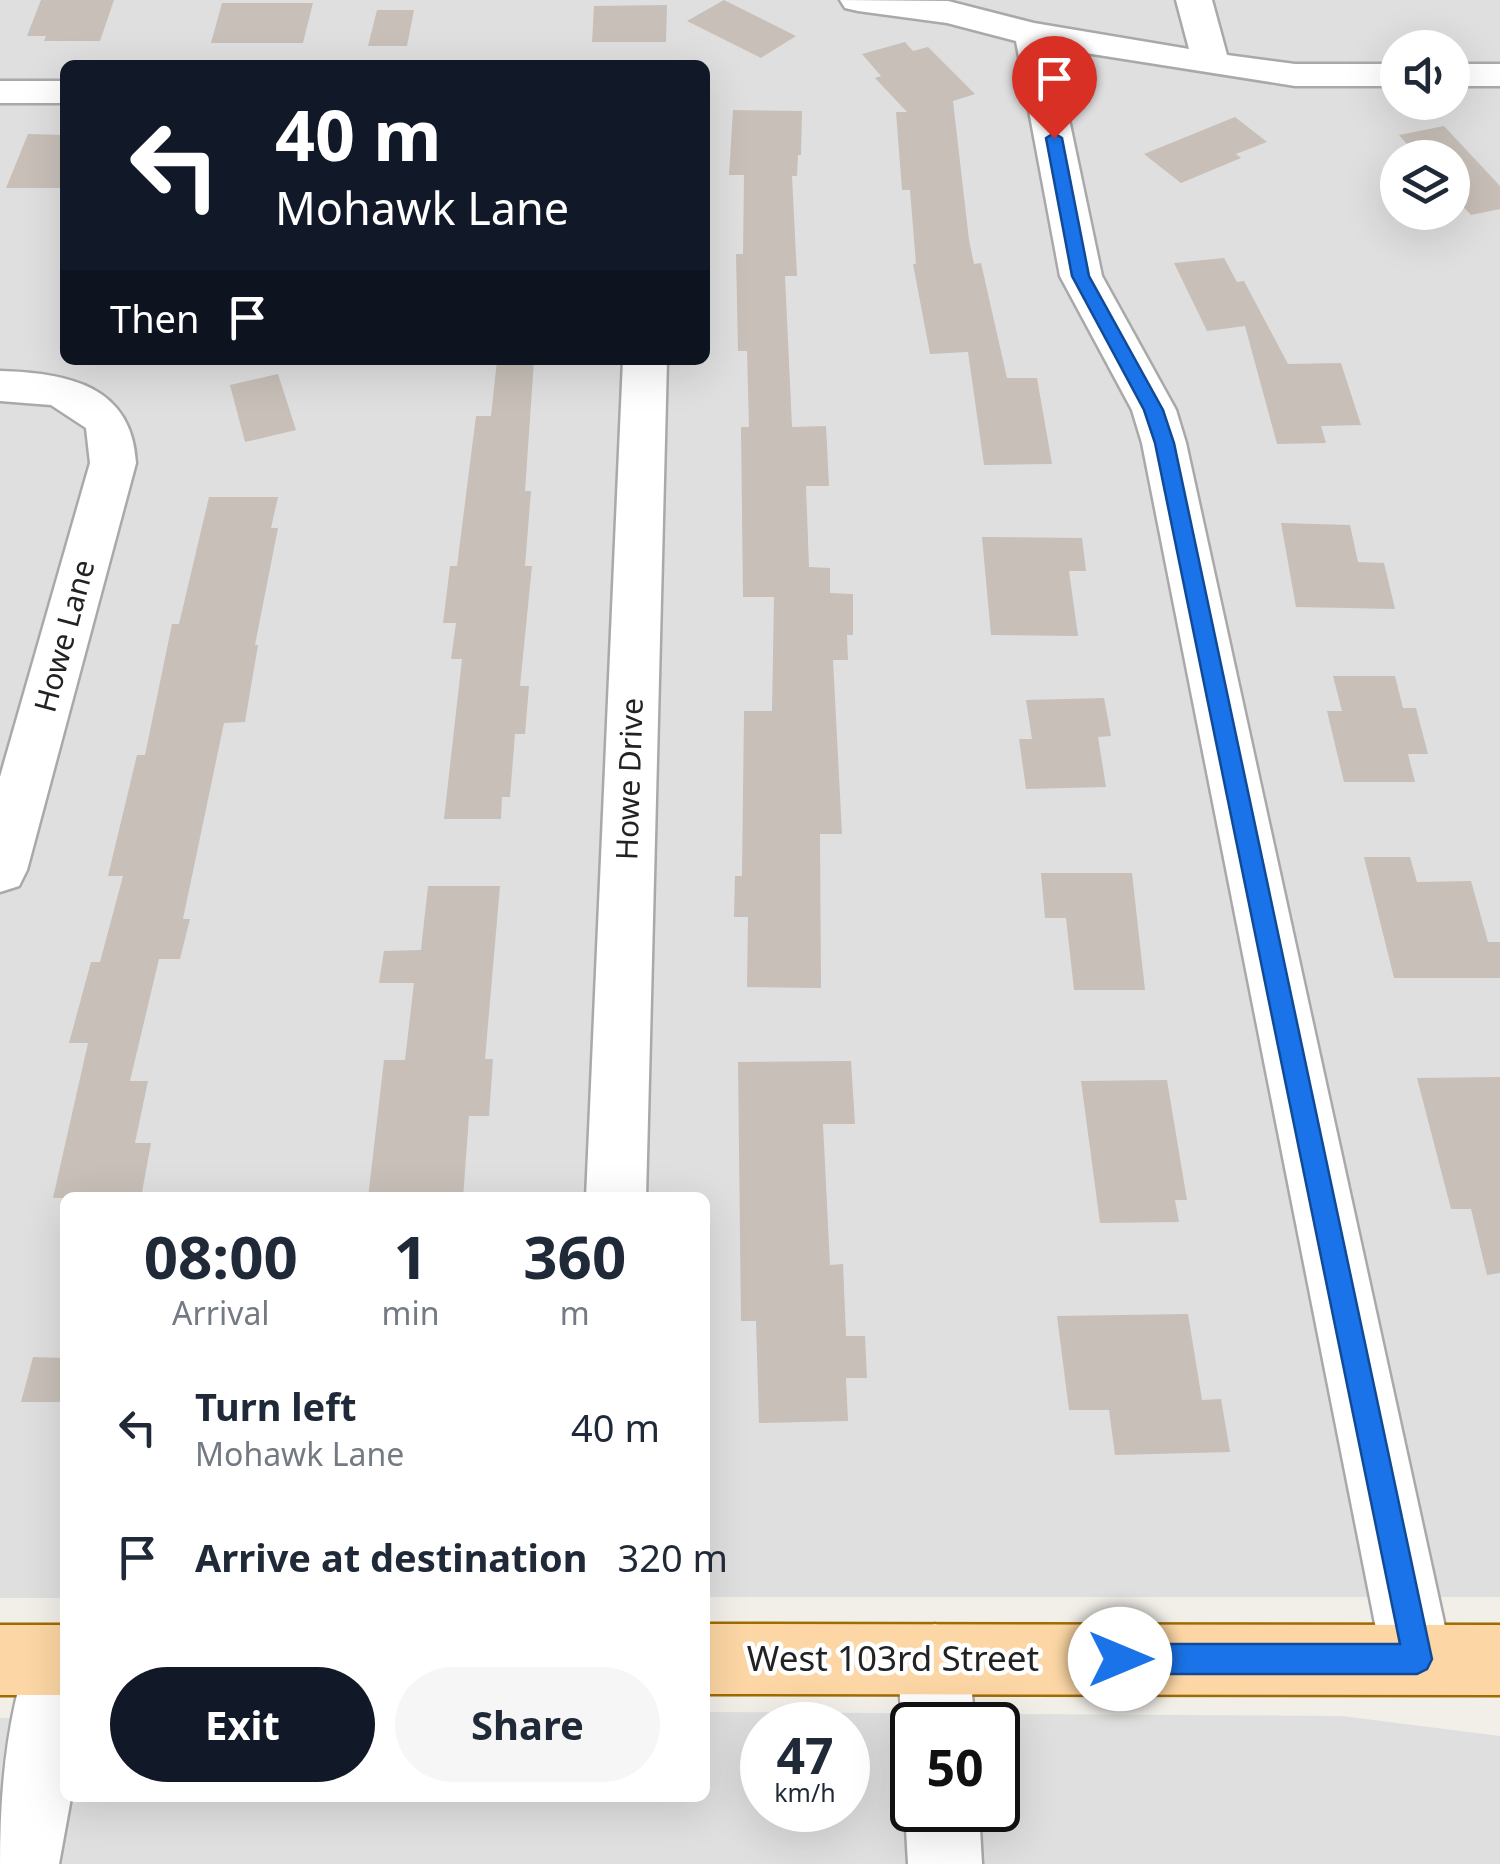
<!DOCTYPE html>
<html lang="en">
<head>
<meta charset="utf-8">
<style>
	body { margin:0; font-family:"Noto Sans",sans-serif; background:#f6f6f7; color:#1f2937; height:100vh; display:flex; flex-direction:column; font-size:38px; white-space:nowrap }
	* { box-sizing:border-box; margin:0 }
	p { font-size:32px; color:#747a83 }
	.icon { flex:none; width:55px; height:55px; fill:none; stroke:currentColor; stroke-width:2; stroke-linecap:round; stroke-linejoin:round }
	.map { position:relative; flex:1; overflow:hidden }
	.panel { position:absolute; left:60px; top:1192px; width:650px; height:610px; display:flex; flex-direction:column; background:#fff; border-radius:15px; box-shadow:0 10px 40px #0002 }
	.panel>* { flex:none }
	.guide { position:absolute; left:60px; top:60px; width:650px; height:305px; border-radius:15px; box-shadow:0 10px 40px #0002; background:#111827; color:#fff; overflow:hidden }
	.fabs { position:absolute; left:1380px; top:30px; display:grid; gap:20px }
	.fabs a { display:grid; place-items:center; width:90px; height:90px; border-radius:50%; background:#fff; box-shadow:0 10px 40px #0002; font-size:50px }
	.speed { position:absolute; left:740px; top:1702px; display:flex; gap:20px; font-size:50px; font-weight:700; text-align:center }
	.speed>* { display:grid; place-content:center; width:130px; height:130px; border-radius:50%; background:#fff; box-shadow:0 10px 40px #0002; line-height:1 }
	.speed small { font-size:25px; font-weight:400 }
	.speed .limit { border:5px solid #111; border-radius:15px; background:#fff; color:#111 }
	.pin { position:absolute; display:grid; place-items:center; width:85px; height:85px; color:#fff; margin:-102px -42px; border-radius:50% 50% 50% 0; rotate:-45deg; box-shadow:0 0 10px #0007 }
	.pin .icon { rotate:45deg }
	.me { position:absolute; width:110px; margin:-55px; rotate:90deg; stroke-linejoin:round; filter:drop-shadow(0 0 8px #0008) }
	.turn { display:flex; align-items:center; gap:35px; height:210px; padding:0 50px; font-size:45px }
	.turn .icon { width:130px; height:130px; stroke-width:2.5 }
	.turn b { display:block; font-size:70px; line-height:85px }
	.then { display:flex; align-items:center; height:95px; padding:0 50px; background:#0003; gap:20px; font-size:38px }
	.eta { display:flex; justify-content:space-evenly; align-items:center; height:170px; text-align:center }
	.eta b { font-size:60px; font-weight:700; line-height:70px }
	.button { display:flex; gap:20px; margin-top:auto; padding:20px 50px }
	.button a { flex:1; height:115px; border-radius:60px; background:#111827; color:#fff; font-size:40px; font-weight:700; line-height:115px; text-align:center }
	.button a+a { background:#f6f6f7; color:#1f2937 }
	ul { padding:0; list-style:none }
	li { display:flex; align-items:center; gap:30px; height:130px; padding:0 50px }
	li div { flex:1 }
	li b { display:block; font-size:38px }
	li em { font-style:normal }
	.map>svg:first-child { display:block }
	.residential { fill:#e0dfdf; fill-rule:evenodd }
	.building { fill:#c7bfb8 }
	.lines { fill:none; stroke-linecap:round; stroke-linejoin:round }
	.minor-casing { stroke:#a9a9a9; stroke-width:5 }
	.major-casing { stroke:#a06b00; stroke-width:5 }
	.minor { fill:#fff; fill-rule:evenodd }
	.major { fill:#fcd6a4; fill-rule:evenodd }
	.route { fill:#1a73e8; stroke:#114b97; stroke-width:2.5 }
	.labels { text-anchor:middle; stroke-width:9; stroke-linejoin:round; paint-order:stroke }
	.street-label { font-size:30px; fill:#222; stroke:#fff }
	.near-street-label { font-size:35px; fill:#222; stroke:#fff }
</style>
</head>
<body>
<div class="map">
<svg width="1500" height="1864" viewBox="0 0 1500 1864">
	<rect width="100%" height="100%" fill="#f2efe9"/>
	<!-- residential -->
	<g class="residential">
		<path d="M0 0H1500V1597H705V1198H65V1598H0ZM1398 48H1452V102H1398ZM65 65H705V360H65ZM1398 158H1452V212H1398Z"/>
		<path d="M705 1712 1342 1716 1500 1736V1864H0V1718L65 1717V1798H705ZM762 1725H848V1810H762ZM912 1725H998V1810H912Z"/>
	</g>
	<!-- building -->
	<g class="building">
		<polygon points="41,0 114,0 100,41 44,41 46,36 27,36"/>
		<polygon points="724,0 796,36 761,58 687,21"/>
		<polygon points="222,3 313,3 303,43 211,43"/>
		<polygon points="667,5 666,42 592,42 594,6"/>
		<polygon points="377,10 414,10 407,46 368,46"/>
		<polygon points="905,42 913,51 928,47 975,94 953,101 969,240 974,264 981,263 1007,378 1037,378 1052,464 984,465 968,352 930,354 913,264 916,264 910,190 902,190 896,112 907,112 875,78 881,76 862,54"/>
		<polygon points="733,110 802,111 801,155 798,155 797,176 792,176 797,276 785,276 792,427 826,426 829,486 806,486 809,567 830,568 830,593 853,594 853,635 847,635 848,660 833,660 842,834 820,834 821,988 747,987 748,917 734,917 735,876 742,876 744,711 772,711 774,597 743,597 741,427 749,427 747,351 738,351 736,254 743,254 744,175 729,175"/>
		<polygon points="1235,117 1267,142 1236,154 1241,158 1181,183 1144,154"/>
		<polygon points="1444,126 1500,186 1500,209 1471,215 1452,195 1452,158 1419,158 1399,135"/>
		<polygon points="28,134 65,135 65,188 6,188"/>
		<polygon points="1224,258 1237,282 1244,281 1288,364 1341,363 1361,425 1321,426 1326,443 1277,444 1245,326 1207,331 1174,263"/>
		<polygon points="497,360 534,360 525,491 531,491 525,566 532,566 520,686 529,686 525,734 515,734 510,797 502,797 501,819 444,819 462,659 451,659 456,623 443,623 450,566 457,566 476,416 491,416"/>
		<polygon points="278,374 296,430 245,442 230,385"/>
		<polygon points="209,497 278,497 271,528 278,528 255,645 258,645 245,722 224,723 183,919 190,919 180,959 159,959 130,1081 148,1081 135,1143 151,1143 141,1198 53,1198 88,1043 69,1043 91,962 100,962 123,876 108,876 137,755 145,755 172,624 179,624"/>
		<polygon points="1281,523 1350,525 1358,562 1384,563 1395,609 1296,607"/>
		<polygon points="982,537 1082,538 1086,571 1069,571 1078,636 991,635"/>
		<polygon points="1333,676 1395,676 1403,708 1416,708 1428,754 1408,754 1415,782 1344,782 1327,711 1342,711"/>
		<polygon points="1104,698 1111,736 1098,737 1106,787 1026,789 1019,739 1032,739 1026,700"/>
		<polygon points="1364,857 1410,857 1417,882 1471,881 1488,942 1500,942 1500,978 1394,978"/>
		<polygon points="1041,873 1132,873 1145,990 1074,990 1066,918 1045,918"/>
		<polygon points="428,886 500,886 485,1059 493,1059 489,1116 469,1116 463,1198 368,1198 384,1060 405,1060 414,983 379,983 384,951 421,950"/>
		<polygon points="851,1061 855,1124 823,1124 830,1265 843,1264 846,1336 865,1336 867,1378 846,1378 848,1421 759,1423 756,1321 741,1321 738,1062"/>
		<polygon points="1500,1077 1500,1273 1487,1275 1471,1209 1451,1209 1417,1078"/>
		<polygon points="1167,1080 1187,1200 1175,1200 1179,1222 1100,1223 1081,1081"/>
		<polygon points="1188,1314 1202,1400 1221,1399 1230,1452 1115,1455 1109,1410 1069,1410 1057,1316"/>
		<polygon points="33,1357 65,1358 65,1402 21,1402"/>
	</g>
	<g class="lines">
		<!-- minor casing -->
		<g class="minor-casing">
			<g id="minor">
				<polygon points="840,0 948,1 1034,23 1189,49 1176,0 1212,0 1227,55 1295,64 1398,64 1398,86 1295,86 1054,48 1102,276 1176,410 1186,443 1452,1659 1442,1684 1417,1694 1392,1684 1382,1659 1142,443 1132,410 1060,276 1016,41 947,23 858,11 845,8"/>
				<rect x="1452" y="64" width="48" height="22"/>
				<rect x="0" y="81" width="65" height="22"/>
				<polygon points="623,360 667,360 646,1198 586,1198"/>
				<path d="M0 371C67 373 132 385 136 463L27 870 19 886 0 892V777L90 463 86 428 51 405 0 401Z"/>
				<path d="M935 1624 960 1634 970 1659 974 1725H912V1750C897 1713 895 1671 910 1634Z"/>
				<path d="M61 1625 65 1627V1798H71L59 1864H0C0 1788 7 1706 36 1635Z"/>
				<polygon points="912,1793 912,1810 979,1810 982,1864 908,1864 905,1810"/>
			</g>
		</g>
		<!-- major casing -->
		<g class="major-casing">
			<g id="major">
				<polygon points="705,1624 1500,1625 1500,1695 705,1694"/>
				<rect x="0" y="1625" width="65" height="70"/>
			</g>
		</g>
		<!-- minor -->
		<use href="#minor" class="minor"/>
		<!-- major -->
		<use href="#major" class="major"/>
	</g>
	<!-- route -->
	<polygon class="route" points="1054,133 1062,138 1089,276 1163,410 1174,443 1432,1659 1427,1669 1417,1674 1120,1674 1110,1669 1106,1659 1110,1649 1120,1644 1400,1644 1155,443 1144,410 1072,276 1046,138"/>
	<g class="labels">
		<!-- street labels -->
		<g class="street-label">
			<text transform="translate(65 636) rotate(-75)" y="10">Howe Lane</text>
			<text transform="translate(630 779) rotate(-88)" y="10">Howe Drive</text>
		</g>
		<!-- near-street labels -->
		<g class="near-street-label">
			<text x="893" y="1671">West 103rd Street</text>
		</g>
	</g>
</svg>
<div class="fabs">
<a><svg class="icon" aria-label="sound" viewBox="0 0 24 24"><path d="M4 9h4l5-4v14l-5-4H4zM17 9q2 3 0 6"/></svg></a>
<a><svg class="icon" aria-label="layers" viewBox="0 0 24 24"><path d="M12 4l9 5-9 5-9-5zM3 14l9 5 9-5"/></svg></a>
</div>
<div class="speed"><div>47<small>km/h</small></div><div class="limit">50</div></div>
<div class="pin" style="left:1054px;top:138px;background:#d93025"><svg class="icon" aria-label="arrive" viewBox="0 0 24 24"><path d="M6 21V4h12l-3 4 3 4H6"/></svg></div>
<svg class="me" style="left:1120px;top:1659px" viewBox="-20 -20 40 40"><circle r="19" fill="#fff"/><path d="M0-13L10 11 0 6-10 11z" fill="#1a73e8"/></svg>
<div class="guide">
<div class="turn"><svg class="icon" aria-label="left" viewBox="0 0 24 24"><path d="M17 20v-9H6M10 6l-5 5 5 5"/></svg><div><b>40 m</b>Mohawk Lane</div></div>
<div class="then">Then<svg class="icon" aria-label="arrive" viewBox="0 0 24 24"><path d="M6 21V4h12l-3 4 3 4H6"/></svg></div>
</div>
<section class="panel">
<div class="eta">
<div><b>08:00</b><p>Arrival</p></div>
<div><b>1</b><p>min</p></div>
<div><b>360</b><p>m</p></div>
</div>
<ul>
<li><svg class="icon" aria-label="left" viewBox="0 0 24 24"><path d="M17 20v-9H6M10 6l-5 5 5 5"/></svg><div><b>Turn left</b><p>Mohawk Lane</p></div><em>40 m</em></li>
<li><svg class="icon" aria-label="arrive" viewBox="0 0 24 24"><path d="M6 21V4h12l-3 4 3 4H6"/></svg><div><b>Arrive at destination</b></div><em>320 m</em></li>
</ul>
<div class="button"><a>Exit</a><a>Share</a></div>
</section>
</div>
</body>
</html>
